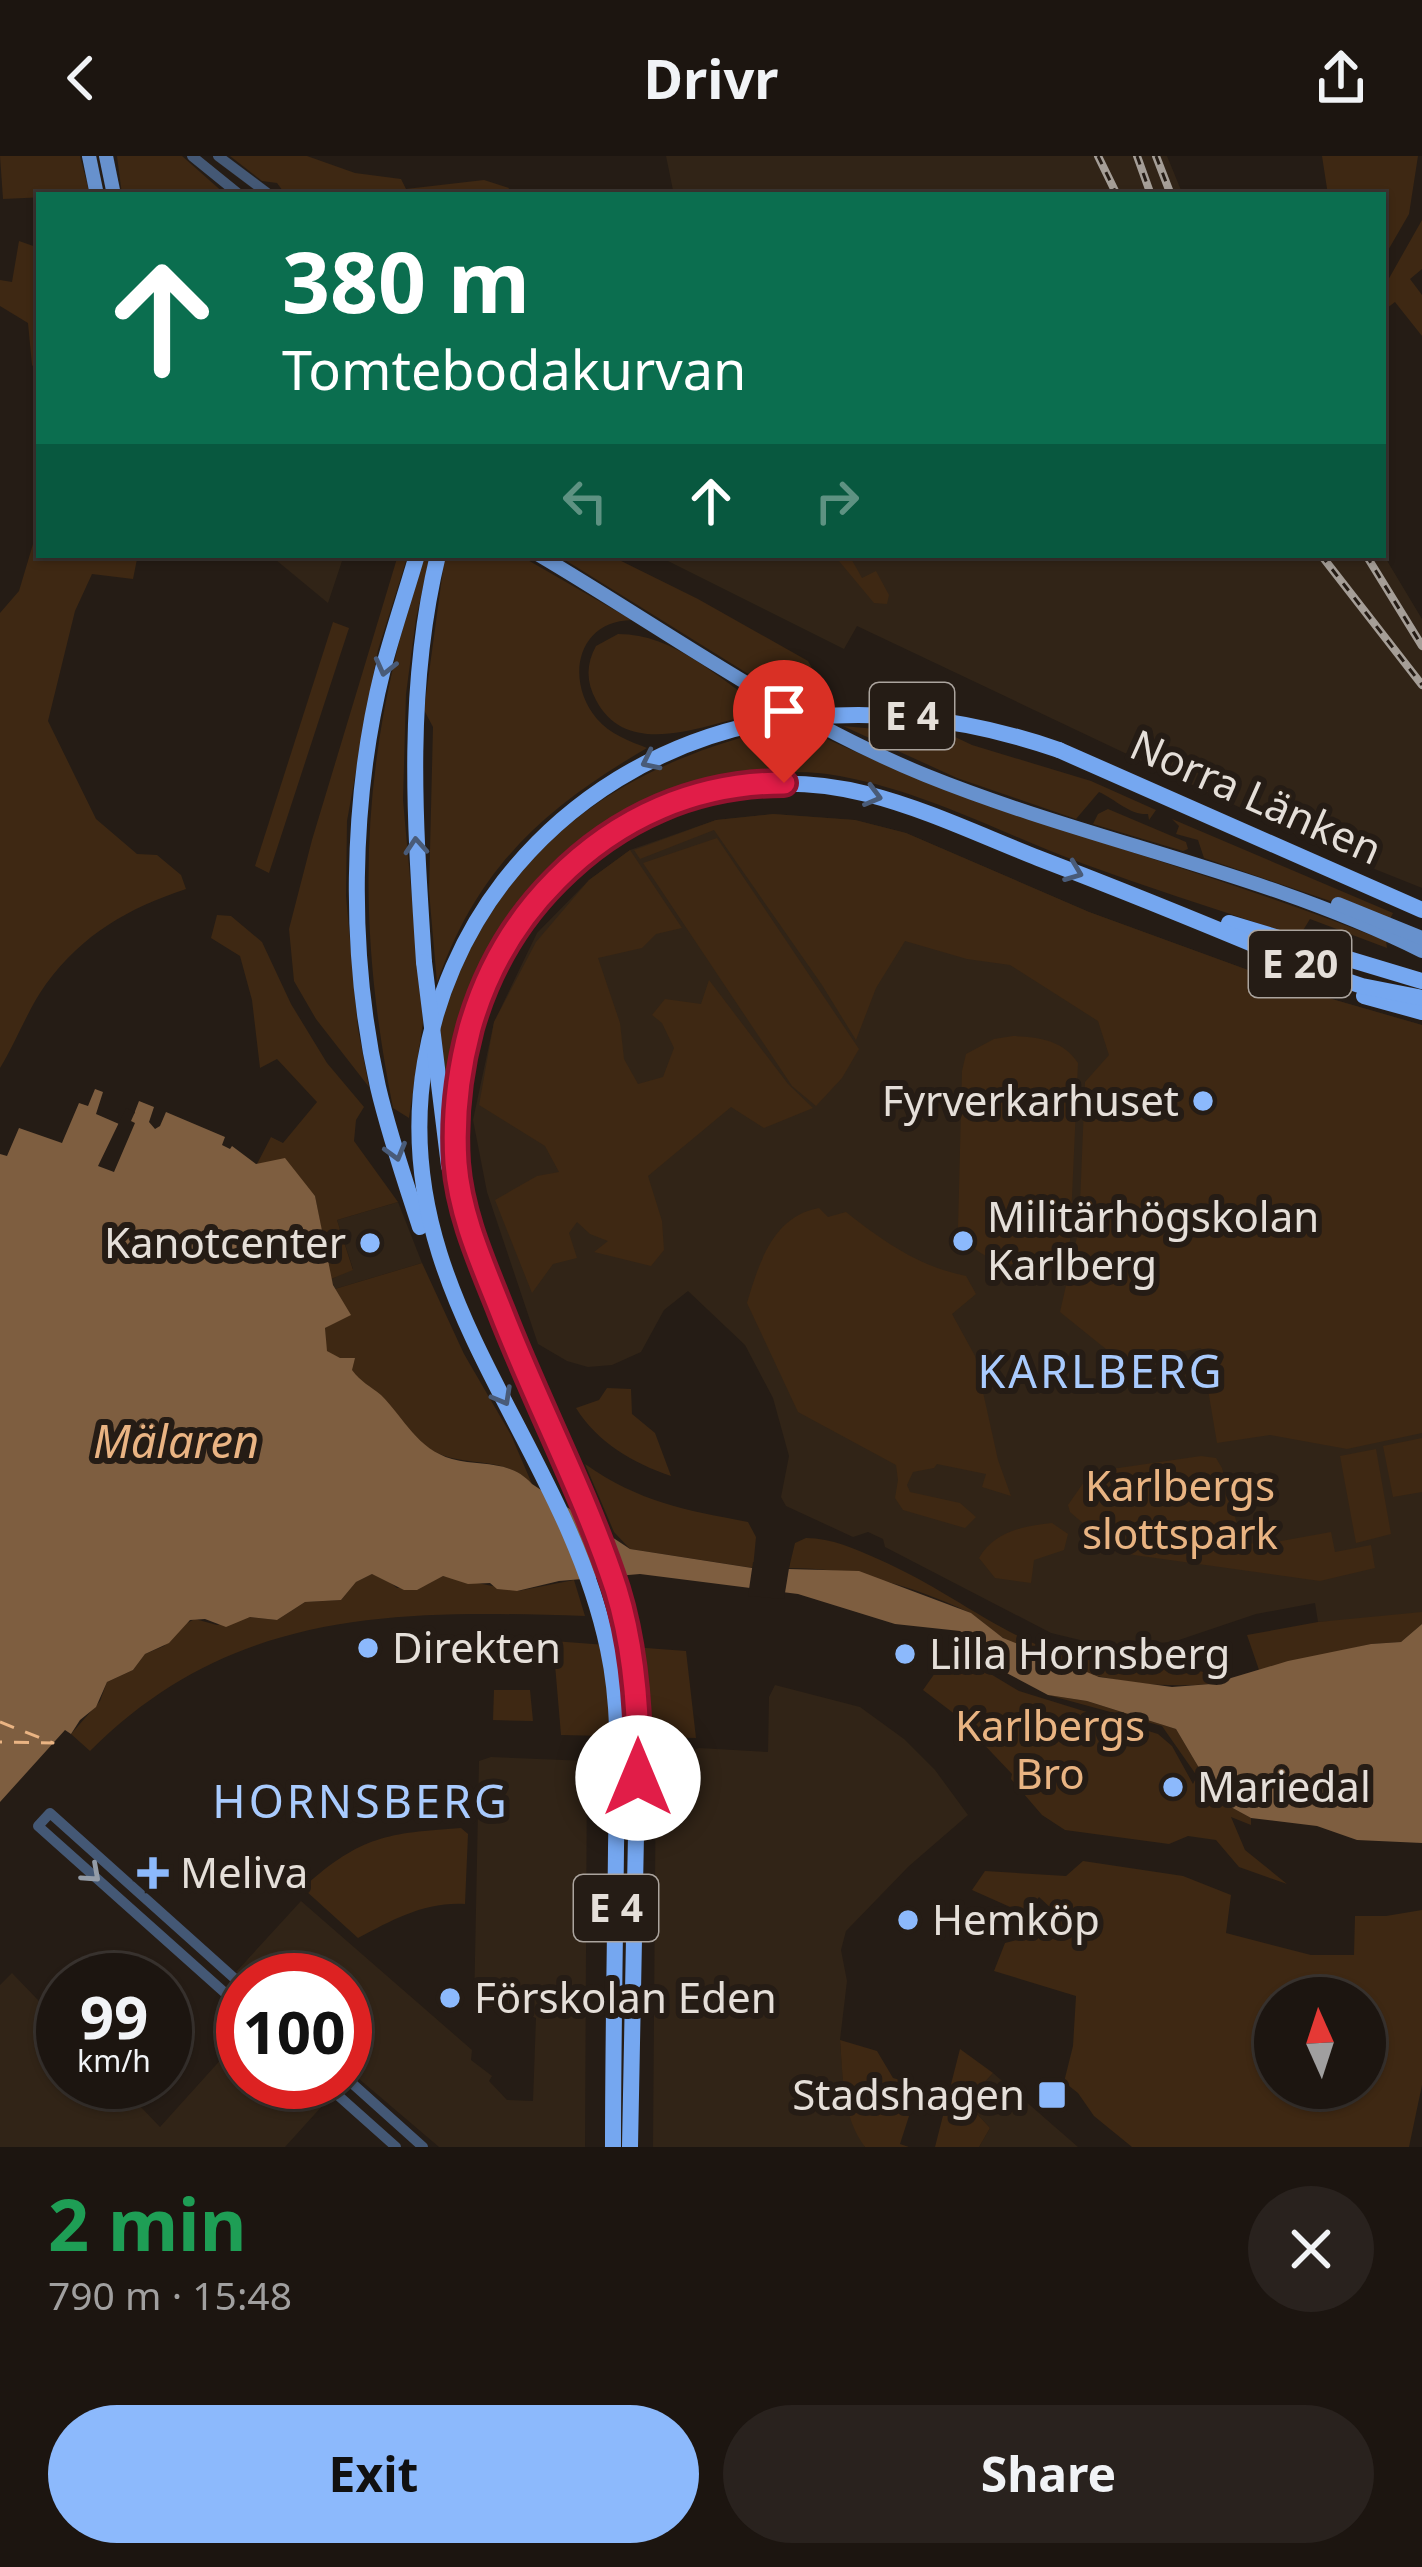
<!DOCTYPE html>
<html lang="en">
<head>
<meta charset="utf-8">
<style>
	body { margin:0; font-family:"Noto Sans",sans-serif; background:#29221e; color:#f1f3f6; height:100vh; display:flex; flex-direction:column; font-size:45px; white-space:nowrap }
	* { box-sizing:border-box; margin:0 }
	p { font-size:39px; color:#a09f9f }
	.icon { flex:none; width:66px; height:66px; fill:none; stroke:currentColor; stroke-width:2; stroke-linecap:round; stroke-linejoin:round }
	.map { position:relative; height:1991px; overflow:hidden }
	.sheet { display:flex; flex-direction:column; background:#1c1510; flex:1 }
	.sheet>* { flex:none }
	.guide { position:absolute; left:36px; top:36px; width:1350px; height:366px; border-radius:0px; box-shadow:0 3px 9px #0004,0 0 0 3px #3a3430; background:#0b6e4f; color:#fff; overflow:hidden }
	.needle { width:78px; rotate:357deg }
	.buttons { position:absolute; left:1254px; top:1821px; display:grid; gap:24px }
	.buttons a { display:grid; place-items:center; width:132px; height:132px; border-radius:50%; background:#1c1510; box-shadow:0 3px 9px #0004,0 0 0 3px #3a3430; font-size:60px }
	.speed { position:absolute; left:36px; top:1797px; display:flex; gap:24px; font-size:60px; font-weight:700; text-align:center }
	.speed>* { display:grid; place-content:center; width:156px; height:156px; border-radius:50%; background:#1c1510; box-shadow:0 3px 9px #0004,0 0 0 3px #3a3430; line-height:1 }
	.speed small { font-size:30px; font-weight:400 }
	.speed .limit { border:18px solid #d22; background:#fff; color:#111 }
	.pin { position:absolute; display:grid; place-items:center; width:102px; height:102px; color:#fff; margin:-123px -51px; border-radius:50% 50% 50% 0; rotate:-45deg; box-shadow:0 0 12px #0007 }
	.pin .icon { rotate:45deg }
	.me { position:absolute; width:132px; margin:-66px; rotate:0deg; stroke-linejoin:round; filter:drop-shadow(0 0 9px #0008) }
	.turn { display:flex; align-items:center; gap:42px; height:252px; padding:0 48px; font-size:54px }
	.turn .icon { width:156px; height:156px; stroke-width:2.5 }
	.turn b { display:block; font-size:84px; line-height:102px }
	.lanes { display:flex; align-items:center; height:114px; padding:0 48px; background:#0003; justify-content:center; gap:60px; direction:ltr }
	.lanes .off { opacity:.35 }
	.round { display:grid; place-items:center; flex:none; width:126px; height:126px; border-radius:63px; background:#29221e }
	.head { display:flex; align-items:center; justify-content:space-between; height:204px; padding:0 48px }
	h1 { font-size:72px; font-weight:700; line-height:90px; color:#1e9e55 }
	.action { display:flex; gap:24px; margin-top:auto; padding:24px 48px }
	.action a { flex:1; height:138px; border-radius:72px; background:#8cb9fc; color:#111; font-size:48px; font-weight:700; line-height:138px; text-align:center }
	.action a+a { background:#29221e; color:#f1f3f6 }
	header { display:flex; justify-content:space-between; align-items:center; height:156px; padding:0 48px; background:#1c1510; font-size:54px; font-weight:700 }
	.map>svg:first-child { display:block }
	.built { fill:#312417 }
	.green { fill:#3e2813; fill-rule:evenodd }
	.water { fill:#7e5e40 }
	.pier { fill:#251c15 }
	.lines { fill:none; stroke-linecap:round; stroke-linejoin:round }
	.ferry { stroke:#eab483; stroke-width:3; stroke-dasharray:15 12; stroke-linecap:butt }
	.minor { stroke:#445875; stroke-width:10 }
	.major { stroke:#6791cd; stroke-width:14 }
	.highway { stroke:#75a7f0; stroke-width:16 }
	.rail-casing { stroke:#a59e97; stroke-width:8 }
	.rail { stroke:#251c15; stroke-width:3; stroke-dasharray:9; stroke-linecap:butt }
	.highway-bridge { stroke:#75a7f0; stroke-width:16 }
	.oneway { stroke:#495b78 }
	.oneway2 { stroke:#949ca7 }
	.route-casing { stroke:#92132f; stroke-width:30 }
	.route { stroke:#e11d48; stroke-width:21 }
	.poi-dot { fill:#8cb9fc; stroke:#251c15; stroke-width:4.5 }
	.labels { text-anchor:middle; stroke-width:12; stroke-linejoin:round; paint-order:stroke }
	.shield { fill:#251c15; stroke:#aba49e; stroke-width:3 }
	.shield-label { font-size:39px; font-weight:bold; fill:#e5dfd9 }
	.street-label { font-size:42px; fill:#e5dfd9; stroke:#251c15 }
	.poi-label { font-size:42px; fill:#e5dfd9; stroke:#251c15; text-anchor:start }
	.park-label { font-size:42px; fill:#e9b482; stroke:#251c15 }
	.neighbourhood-label { font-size:45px; letter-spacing:3px; fill:#a9cbfe; stroke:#251c15 }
	.water-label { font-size:45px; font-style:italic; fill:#eab483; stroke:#251c15 }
</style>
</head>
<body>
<header><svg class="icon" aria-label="back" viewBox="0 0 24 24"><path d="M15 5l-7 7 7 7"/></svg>Drivr<svg class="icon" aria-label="share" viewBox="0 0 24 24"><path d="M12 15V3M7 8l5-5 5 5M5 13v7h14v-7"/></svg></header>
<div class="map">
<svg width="1422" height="1991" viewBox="0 0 1422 1991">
	<rect width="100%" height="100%" fill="#251c15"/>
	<!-- built -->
	<g class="built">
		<polygon points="666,0 1167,0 1183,39 674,39"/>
		<polygon points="1383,398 1422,463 1422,732 1342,700 857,470 844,493 656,399"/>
		<polygon points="270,399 344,399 328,447"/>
		<polygon points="773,658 855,664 906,677 1089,756 1311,837 1422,869 1422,1468 1397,1461 1318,1466 1315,1447 1256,1458 1173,1486 1105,1490 1051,1477 885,1391 883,1383 868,1376 853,1381 786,1350 781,1341 789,1300 773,1242 745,1189 688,1135 664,1154 641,1196 612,1209 588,1211 567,1205 538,1188 487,1036 473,964 494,866 537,777 589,724 630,694 716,664"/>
		<polygon points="398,1046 422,1107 335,1133 331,1123 353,1113 337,1064"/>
		<polygon points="775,1529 860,1551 904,1583 935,1614 968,1659 909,1710 846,1775 841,1794 847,1825 840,1884 845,1948 865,1991 653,1991 656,1598 681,1598 699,1592 768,1596 769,1541"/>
		<polygon points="491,1601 587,1605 585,1991 439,1991 345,1911 345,1824 245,1824 236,1816 301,1745 472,1894 471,1904 492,1920 489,1925 507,1944 533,1945 536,1862 508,1851 474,1851 479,1605"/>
		<polygon points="12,1817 63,1870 63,1926 117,1926 160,1971 243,1879 243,1926 314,1926 324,1935 323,1949 285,1991 0,1991 0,1829"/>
		<polygon points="993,1917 1078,1991 979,1991 990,1972 966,1946"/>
	</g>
	<!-- green -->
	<g class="green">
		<polygon points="0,0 80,0 90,39 3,43"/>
		<polygon points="117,0 182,0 226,39 122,39"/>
		<polygon points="230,0 307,0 355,17 401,23 406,33 484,24 509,32 506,39 286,39 277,27 262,25"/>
		<polygon points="1322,0 1418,0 1409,58 1383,103 1383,39 1328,39"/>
		<polygon points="1422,64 1422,113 1410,123 1422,139 1422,180 1395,146 1383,155 1383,133"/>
		<polygon points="19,85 39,92 39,217 32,209 28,167 0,150 0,124 12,126"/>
		<path d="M39 368V399H131L137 403 133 423 92 418 75 455 48 565 96 663 137 698 157 699 181 719 186 733C127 753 84 777 46 828 28 853 16 886 0 912V457L19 435Z"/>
		<polygon points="398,399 408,399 378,494 347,665 346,740 358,873 369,931 316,863 294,825 289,773 312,684"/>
		<path d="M424 399H430L416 463 406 538 403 644 423 866 409 962 393 952C353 750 361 596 424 399Z"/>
		<path d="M445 399H519L632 464C576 465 565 525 597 563 610 578 629 585 647 592 544 652 477 712 437 827L429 735 433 571 424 554Z"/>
		<polygon points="557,399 609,399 698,443 808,505 832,548 798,549"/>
		<polygon points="834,399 849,399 862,422 876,415 889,439 887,448 874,447"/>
		<polygon points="333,466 349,472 269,717 255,710"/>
		<path d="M618 478C678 478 721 527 770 555 791 568 814 577 836 587 1014 668 1205 712 1386 785L1387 792 1310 763 1299 781C1228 757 1155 734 1084 708 1000 677 917 631 827 618 798 614 766 618 737 621 571 641 472 766 447 925 445 908 439 887 440 870 441 843 461 809 474 785 539 668 634 610 761 576L759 557C708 567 628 606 596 544 586 526 586 508 596 490Z"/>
		<path d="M843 570 953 580 972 589 1091 625 1156 654 1149 664 1148 658C1129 659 1117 644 1099 636L1076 663 957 622Z"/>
		<polygon points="1108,653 1186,686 1188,693 1183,695 1093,668 1098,658"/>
		<polygon points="773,658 855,664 906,677 1089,756 1311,837 1422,869 1422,1277 1347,1293 1270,1279 1217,1287 1201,1192 1122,1206 1060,1156 1079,1072 1085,926 1109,899 1098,865 1010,809 967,803 905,785 876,832 856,884 822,829 714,674 640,703 634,694 716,664"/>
		<polygon points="1172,663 1393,757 1389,765 1204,702 1198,684 1176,678 1179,670"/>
		<polygon points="717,682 859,893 842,922 816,950 792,930 643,707"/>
		<polygon points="630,694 682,772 656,778 642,792 598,802 620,867 624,903 638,928 663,921 674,892 662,867 652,859 665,843 701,848 709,824 788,928 813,952 764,972 731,951 648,1020 662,1065 664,1094 651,1110 594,1096 608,1085 590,1078 577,1066 569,1077 577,1102 553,1108 532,1137 495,1044 537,1020 559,1016 545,990 479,949 494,866 536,786 589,724"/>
		<polygon points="217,759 231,760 262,786 291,848 327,907 364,951 356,964 354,985 398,1046 337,1064 353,1114 331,1123 315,1040 303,1026 257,1008 271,981 283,987 317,946 277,903 260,912 252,844 240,800 211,782"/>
		<path d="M1013 880C1039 881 1063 884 1078 907L1070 1085C1038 1121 982 1114 958 1073L962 915 966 898 994 883Z"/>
		<path d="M819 1052 828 1061 846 1056C884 1086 918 1110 966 1120L976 1138 952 1158 975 1200 998 1304 1011 1340 982 1331 986 1318 937 1308 934 1312 913 1316 907 1329 910 1336 960 1347 976 1361 965 1372 903 1354 895 1342 898 1324 896 1309 798 1256 747 1147C759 1107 773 1060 819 1052Z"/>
		<path d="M422 1107 464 1198 511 1279 532 1328C504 1297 461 1314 428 1292 410 1281 398 1259 384 1243 377 1236 368 1233 361 1227 348 1214 343 1203 326 1195L325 1172 350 1158 335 1133Z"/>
		<path d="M607 1232 631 1233 632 1258 655 1277 671 1320C633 1307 598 1287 576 1252L599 1244Z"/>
		<polygon points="1422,1282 1422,1336 1393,1341 1383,1290"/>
		<polygon points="1376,1293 1391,1378 1356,1387 1340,1300"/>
		<polygon points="1201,1300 1216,1302 1222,1312 1242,1387 1264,1388 1331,1376 1335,1396 1371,1389 1375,1412 1320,1425 1134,1399 1114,1394 1070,1356 1068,1349 1091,1316"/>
		<path d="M585 1308C639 1346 685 1354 748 1366L756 1381 753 1412 630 1393 614 1376Z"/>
		<path d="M1052 1367 1068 1378 1064 1394 1034 1404 1031 1427 995 1422 979 1402C995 1375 1024 1370 1052 1367Z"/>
		<path d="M806 1382C832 1382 855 1393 878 1403 988 1451 1049 1533 1181 1498L1199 1515 1212 1518 1211 1528C1141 1534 1066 1520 1005 1483 992 1475 981 1463 968 1456 911 1429 851 1412 789 1412L795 1387Z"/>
		<path d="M372 1418 381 1419 397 1432 426 1429 442 1420 518 1435 574 1424 585 1460C397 1454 233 1452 90 1595L71 1578 100 1545 107 1526 133 1514 145 1498 164 1490 181 1470 195 1463 217 1469 250 1461 277 1464 305 1446 341 1444 356 1426Z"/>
		<polygon points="1422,1456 1422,1468 1401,1486 1371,1488 1259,1514 1247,1479 1318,1466"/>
		<polygon points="553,1485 686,1495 696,1582 561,1579"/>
		<polygon points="974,1508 1019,1535 1158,1578 1172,1590 1193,1628 1197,1620 1162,1570 1048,1539 1087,1545 1176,1573 1218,1644 1251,1662 1251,1669 1231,1661 1245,1694 1287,1728 1239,1711 1216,1684 1188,1680 1169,1688 1065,1674 1042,1659 1011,1623 1012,1618 956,1559 923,1534 940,1510"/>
		<polygon points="494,1534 530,1534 533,1565 493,1564"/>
		<path d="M461 1672 468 1678 465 1748C423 1746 393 1764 358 1782L305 1734V1730C361 1680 388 1677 461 1672Z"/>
		<path d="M1083 1705 1183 1720 1231 1739 1226 1777 1311 1799H1354L1355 1760H1386L1422 1754V1929L1409 1991H1132L1094 1960 1078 1937 1064 1926 1073 1890 1076 1840 994 1815 1005 1787 1032 1780 1053 1754 1039 1741 1026 1758 972 1734 985 1715 1066 1720ZM1365 1842V1932H1275V1842Z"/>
		<path d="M840 1884 877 1895 893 1922 907 1926 899 1955 909 1960 900 1988 909 1991H865C842 1960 843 1921 840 1884Z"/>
		<polygon points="960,1893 993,1917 966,1946 990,1972 979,1991 935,1991"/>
	</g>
	<!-- water -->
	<path class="water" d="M95 933 103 936 96 958 119 968 126 955 134 958 139 945 154 951 149 966 155 973 160 970 166 956 225 981 222 989 230 993 232 990 256 1008 285 1002 315 1040 333 1129 351 1159 325 1172 327 1195 340 1202H355L352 1214C361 1226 370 1230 381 1239 405 1263 417 1293 452 1303 481 1311 510 1303 532 1328L630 1393 752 1412 859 1415 971 1457 1003 1482 1099 1521 1172 1531 1211 1528 1288 1505 1371 1488 1401 1486 1422 1468V1687L1357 1684 1317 1670 1251 1662 1218 1644 1176 1573 1087 1545 1048 1539 982 1504 968 1480 960 1475 895 1468 798 1438 640 1418 559 1425 517 1435 497 1433 490 1427 468 1428 443 1420 417 1434H404L372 1418 356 1426 341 1444 305 1446 277 1464 250 1461 226 1471 205 1463 190 1464 169 1487 145 1498 133 1514 107 1526 96 1551 80 1564 71 1578 65 1574 0 1646V998L7 1000 19 972 62 987 79 947 88 950Z"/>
	<!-- pier -->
	<g class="pier">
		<polygon points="126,952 135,956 131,965 135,967 114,1016 98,1010"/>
		<polygon points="753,1406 790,1406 784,1443 748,1440"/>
	</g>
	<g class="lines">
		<!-- ferry -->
		<polyline class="ferry" points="0,1566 53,1587 0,1586"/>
		<!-- minor -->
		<g class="minor">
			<polyline points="192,0 240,39"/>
			<polyline points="218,0 270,39"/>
			<polyline points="243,1830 50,1657 38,1670 243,1853"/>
			<polyline points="345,1921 423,1991"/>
			<polyline points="323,1926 396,1991"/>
		</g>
		<!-- major -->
		<g class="major">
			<polyline points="89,0 97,39"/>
			<polyline points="106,0 114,39"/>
			<path d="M539 399C666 474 787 563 925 619 1088 685 1264 716 1422 795"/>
			<polyline points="1338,748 1422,782"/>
		</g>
		<!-- highway -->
		<g class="highway">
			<path d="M417 399C406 437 393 475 383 513 350 645 348 798 378 931 389 978 405 1025 420 1071"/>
			<polyline points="1059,594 1422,754"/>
			<polyline points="1229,767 1422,825"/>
			<path d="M424 806C415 668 405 535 438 399"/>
			<polyline points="1364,840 1422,856"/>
			<path d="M457 1015C448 920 475 815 538 742 621 647 744 607 867 638 926 653 982 680 1038 702 1132 738 1225 776 1317 815L1362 830 1422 842"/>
			<polyline points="467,1063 536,1246 605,1402 629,1488 638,1575 630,1991"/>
			<path d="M613 1991C613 1891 615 1792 616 1692 617 1626 622 1558 608 1493 564 1283 385 1136 425 906 436 841 463 778 504 725 568 643 658 588 760 567"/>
		</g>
		<!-- rail casing -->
		<g class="rail-casing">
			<g id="rail">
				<polyline points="1098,0 1117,39"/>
				<polyline points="1137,0 1151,39"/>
				<polyline points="1156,0 1171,39"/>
				<polyline points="1321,399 1422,529"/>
				<polyline points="1366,399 1422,490"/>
			</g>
		</g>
		<!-- rail -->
		<use href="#rail" class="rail"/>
		<!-- highway-bridge -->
		<g class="highway-bridge">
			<path d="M760 567C864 550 961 560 1059 594"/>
			<polyline points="424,806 449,1010 470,1077"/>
		</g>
	</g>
	<!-- one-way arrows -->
	<defs><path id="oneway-chevron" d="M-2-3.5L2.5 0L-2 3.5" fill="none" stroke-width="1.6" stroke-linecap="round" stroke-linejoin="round" transform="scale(3)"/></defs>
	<g class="oneway">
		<use href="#oneway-chevron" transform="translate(385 511) rotate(104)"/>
		<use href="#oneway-chevron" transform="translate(650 605) rotate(154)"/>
		<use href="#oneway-chevron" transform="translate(873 640) rotate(15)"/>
		<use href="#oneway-chevron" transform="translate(416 690) rotate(-94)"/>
		<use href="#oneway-chevron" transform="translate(1074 716) rotate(21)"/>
		<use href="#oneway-chevron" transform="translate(396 996) rotate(74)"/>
		<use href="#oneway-chevron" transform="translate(503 1241) rotate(61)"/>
	</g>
	<use class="oneway2" href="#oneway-chevron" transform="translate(92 1718) rotate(42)"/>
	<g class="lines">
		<!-- route casing -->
		<g class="route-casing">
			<path id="route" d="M638 1622C639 1559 635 1494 616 1433 585 1338 537 1248 501 1155 482 1107 460 1059 456 1007 453 961 458 917 470 872 486 816 515 765 556 724 618 661 696 627 784 627"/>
		</g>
		<!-- route -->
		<use href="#route" class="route"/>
	</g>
	<!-- markers -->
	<g class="poi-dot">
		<circle cx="1203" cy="945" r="12"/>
		<circle cx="963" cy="1085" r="12"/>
		<circle cx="370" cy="1087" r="12"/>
		<circle cx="368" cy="1492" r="12"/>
		<circle cx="905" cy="1498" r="12"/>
		<circle cx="1173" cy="1631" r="12"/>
		<path d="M147 1699h12v12h12v12h-12v12h-12v-12h-12v-12h12z"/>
		<circle cx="908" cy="1764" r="12"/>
		<circle cx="450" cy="1842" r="12"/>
		<rect x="1037" y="1924" width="30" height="30" rx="6"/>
	</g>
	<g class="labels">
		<!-- shield labels -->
		<g class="shield">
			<rect x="870" y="527" width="84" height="66" rx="9"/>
			<rect x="1249" y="775" width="102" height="66" rx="9"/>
			<rect x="574" y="1719" width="84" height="66" rx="9"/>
		</g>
		<g class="shield-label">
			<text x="912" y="574">E 4</text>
			<text x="1300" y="822">E 20</text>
			<text x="616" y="1766">E 4</text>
		</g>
		<!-- street labels -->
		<g class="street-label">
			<text transform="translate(1256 641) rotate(24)" y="15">Norra Länken</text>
		</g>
		<!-- poi labels -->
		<g class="poi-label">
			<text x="1179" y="960" text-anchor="end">Fyrverkarhuset</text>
			<text x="987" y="1076">Militärhögskolan<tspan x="987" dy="48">Karlberg</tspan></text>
			<text x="346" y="1102" text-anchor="end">Kanotcenter</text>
			<text x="392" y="1507">Direkten</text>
			<text x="929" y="1513">Lilla Hornsberg</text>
			<text x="1197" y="1646">Mariedal</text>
			<text x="180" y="1732">Meliva</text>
			<text x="932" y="1779">Hemköp</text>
			<text x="474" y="1857">Förskolan Eden</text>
			<text x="1025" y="1954" text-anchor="end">Stadshagen</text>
		</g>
		<!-- park labels -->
		<g class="park-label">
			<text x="1180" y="1345">Karlbergs<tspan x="1180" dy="48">slottspark</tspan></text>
			<text x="1050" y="1585">Karlbergs<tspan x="1050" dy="48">Bro</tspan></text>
		</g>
		<!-- neighbourhood labels -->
		<g class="neighbourhood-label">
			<text x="1101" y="1232">KARLBERG</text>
			<text x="361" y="1662">HORNSBERG</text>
		</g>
		<!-- water labels -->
		<g class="water-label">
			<text x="176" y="1302">Mälaren</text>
		</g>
	</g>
</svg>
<div class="buttons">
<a><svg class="needle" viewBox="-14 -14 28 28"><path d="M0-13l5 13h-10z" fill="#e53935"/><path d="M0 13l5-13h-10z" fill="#a09f9f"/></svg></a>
</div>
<div class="speed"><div>99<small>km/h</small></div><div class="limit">100</div></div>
<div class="pin" style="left:784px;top:627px;background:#d93025"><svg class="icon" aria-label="arrive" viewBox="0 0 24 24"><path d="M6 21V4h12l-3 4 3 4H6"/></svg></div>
<svg class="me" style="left:638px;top:1622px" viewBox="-20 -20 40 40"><circle r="19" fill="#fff"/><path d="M0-13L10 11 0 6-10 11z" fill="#e11d48"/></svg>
<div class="guide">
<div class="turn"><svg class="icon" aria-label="ahead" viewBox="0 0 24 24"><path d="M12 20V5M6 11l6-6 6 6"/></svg><div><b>380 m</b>Tomtebodakurvan</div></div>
<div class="lanes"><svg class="icon off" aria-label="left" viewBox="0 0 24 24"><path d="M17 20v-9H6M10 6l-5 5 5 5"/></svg><svg class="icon" aria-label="ahead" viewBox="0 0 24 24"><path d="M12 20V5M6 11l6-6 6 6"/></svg><svg class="icon off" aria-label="right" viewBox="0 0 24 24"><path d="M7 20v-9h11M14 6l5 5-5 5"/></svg></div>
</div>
</div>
<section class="sheet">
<div class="head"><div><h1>2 min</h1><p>790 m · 15:48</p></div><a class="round"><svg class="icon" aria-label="close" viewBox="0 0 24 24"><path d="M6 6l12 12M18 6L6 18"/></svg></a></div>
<div class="action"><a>Exit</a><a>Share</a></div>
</section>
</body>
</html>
